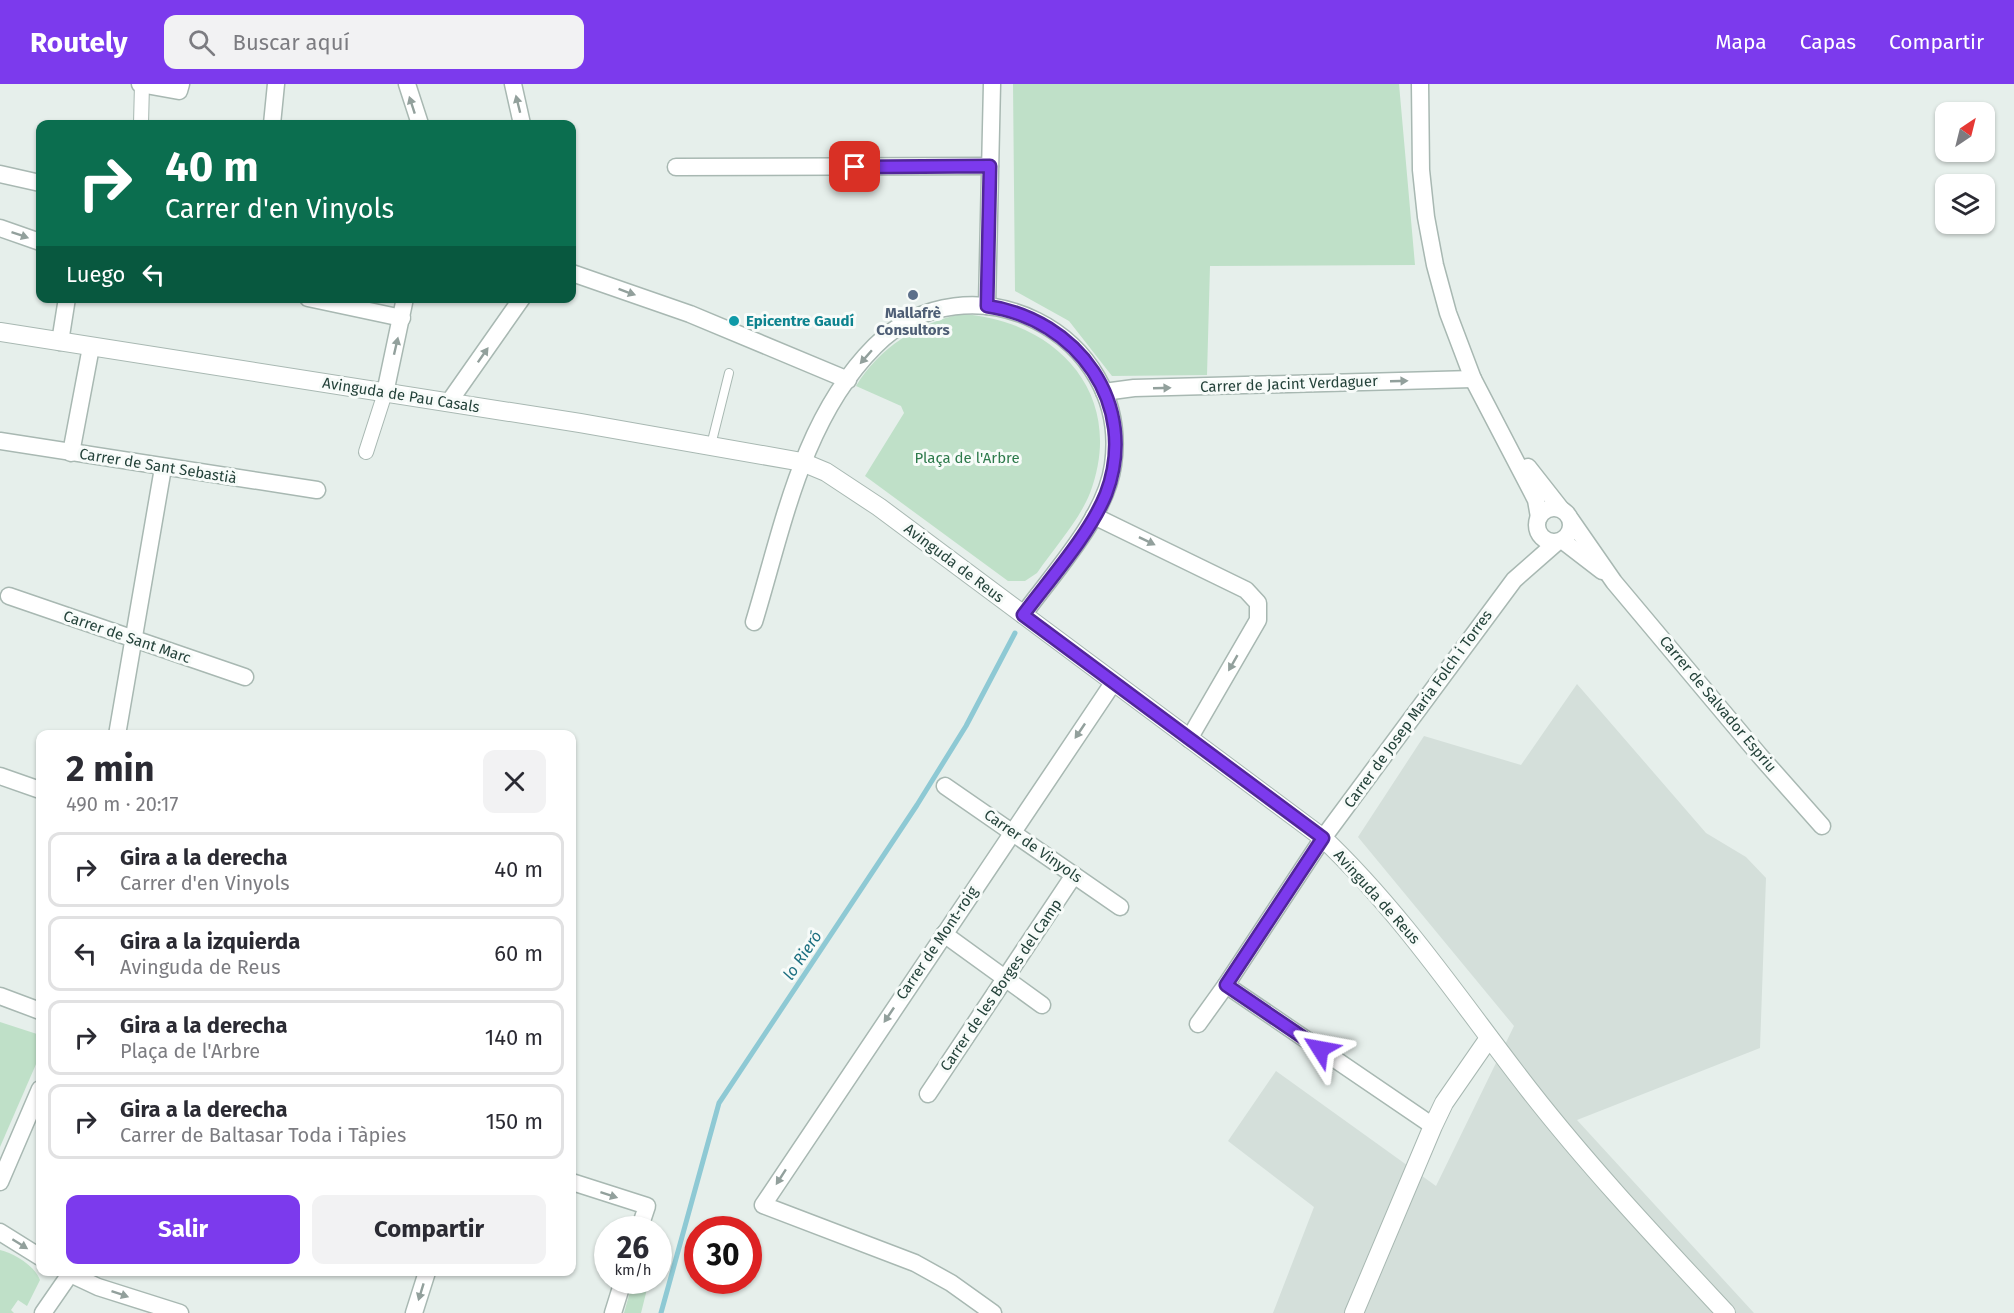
<!DOCTYPE html>
<html lang="es">
<head>
<meta charset="utf-8">
<style>
	body { margin:0; font-family:"Fira Sans",sans-serif; background:#f2f2f3; color:#2b2b33; height:100vh; display:flex; flex-direction:column; font-size:22px; white-space:nowrap }
	* { box-sizing:border-box; margin:0 }
	p { font-size:20px; color:#7c7c81 }
	.icon { flex:none; width:33px; height:33px; fill:none; stroke:currentColor; stroke-width:2; stroke-linecap:round; stroke-linejoin:round }
	.map { position:relative; flex:1; overflow:hidden }
	.details { position:absolute; left:36px; top:646px; width:540px; height:546px; display:flex; flex-direction:column; background:#fff; border-radius:12px; box-shadow:0 2px 4px #0004 }
	.details>* { flex:none }
	.hud { position:absolute; left:36px; top:36px; width:540px; height:183px; border-radius:12px; box-shadow:0 2px 4px #0004; background:#0b6e4f; color:#fff; overflow:hidden }
	.needle { width:39px; rotate:35deg }
	.buttons { position:absolute; left:1935px; top:18px; display:grid; gap:12px }
	.buttons a { display:grid; place-items:center; width:60px; height:60px; border-radius:12px; background:#fff; box-shadow:0 2px 4px #0004; font-size:30px }
	.speed { position:absolute; left:594px; top:1132px; display:flex; gap:12px; font-size:30px; font-weight:700; text-align:center }
	.speed>* { display:grid; place-content:center; width:78px; height:78px; border-radius:50%; background:#fff; box-shadow:0 2px 4px #0004; line-height:1 }
	.speed small { font-size:15px; font-weight:400 }
	.speed .limit { border:9px solid #d22; background:#fff; color:#111 }
	.pin { position:absolute; display:grid; place-items:center; width:51px; height:51px; color:#fff; margin:-26px; border-radius:12px; box-shadow:0 3px 9px #0006 }
	.me { position:absolute; width:66px; margin:-33px; rotate:304deg; stroke-linejoin:round; filter:drop-shadow(0 0 4px #0008) }
	.turn { display:flex; align-items:center; gap:21px; height:126px; padding:0 30px; font-size:27px }
	.turn .icon { width:78px; height:78px; stroke-width:2.5 }
	.turn b { display:block; font-size:42px; line-height:51px }
	.then { display:flex; align-items:center; height:57px; padding:0 30px; background:#0003; gap:12px; font-size:22px }
	.round { display:grid; place-items:center; flex:none; width:63px; height:63px; border-radius:12px; background:#f2f2f3 }
	.overview { display:flex; align-items:center; justify-content:space-between; height:102px; padding:0 30px }
	h1 { font-size:36px; font-weight:700; line-height:45px }
	.primary-button { display:flex; gap:12px; margin-top:auto; padding:12px 30px }
	.primary-button a { flex:1; height:69px; border-radius:12px; background:#7c3aed; color:#fff; font-size:24px; font-weight:700; line-height:69px; text-align:center }
	.primary-button a+a { background:#f2f2f3; color:#2b2b33 }
	ul { padding:0; list-style:none }
	li { display:flex; align-items:center; gap:18px; height:75px; margin:0 12px 9px; padding:0 18px; border:3px solid #e1e1e2; border-radius:12px }
	li div { flex:1 }
	li b { display:block; font-size:22px }
	li em { font-style:normal }
	header { display:flex; align-items:center; gap:36px; box-sizing:border-box; height:84px; padding:0 30px; background:#7c3aed; color:#fff }
	header strong { font-size:28px }
	nav { display:flex; gap:33px; margin-inline-start:auto; font-size:21px }
	.search { width:420px; height:54px; background:#f2f2f3; display:flex; align-items:center; gap:15px; box-sizing:border-box; padding:0 21px; border-radius:12px; color:#7c7c81; font-size:22px }
	.map>svg:first-child { display:block }
	.built { fill:#d4dfda }
	.green { fill:#bfe0c8 }
	.lines { fill:none; stroke-linecap:round; stroke-linejoin:round }
	.stream { stroke:#8ec9d4; stroke-width:5 }
	.service-casing { stroke:#a8b8b2; stroke-width:10 }
	.pedestrian-casing { stroke:#a8b8b2; stroke-width:16 }
	.minor-casing { stroke:#a8b8b2; stroke-width:19 }
	.tertiary-casing { stroke:#a8b8b2; stroke-width:20 }
	.service { stroke:#fff; stroke-width:8 }
	.pedestrian { stroke:#fff; stroke-width:14 }
	.minor { stroke:#fff; stroke-width:16 }
	.tertiary { stroke:#fff; stroke-width:18 }
	.oneway { fill:#92a09c }
	.route-casing { stroke:#51269a; stroke-width:15 }
	.route { stroke:#7c3aed; stroke-width:10 }
	.service-dot { fill:#5c6f8a; stroke:#f7fbf9; stroke-width:2 }
	.culture-dot { fill:#0f9aa8; stroke:#f7fbf9; stroke-width:2 }
	.labels { text-anchor:middle; stroke-width:6; stroke-linejoin:round; paint-order:stroke }
	.service-label { font-size:15px; font-weight:bold; fill:#4e5e75; stroke:#f7fbf9 }
	.culture-label { font-size:15px; font-weight:bold; fill:#0d838f; stroke:#f7fbf9; text-anchor:start }
	.street-label { font-size:15px; fill:#24423a; stroke:#f7fbf9 }
	.park-label { font-size:15px; fill:#2d7a4b; stroke:#f7fbf9 }
	.water-label { font-size:16px; font-style:italic; fill:#1c6f80; stroke:#f7fbf9 }
</style>
</head>
<body>
<header>
<strong>Routely</strong>
<div class="search"><svg class="icon" aria-label="search" viewBox="0 0 24 24"><circle cx="10" cy="10" r="6"/><path d="M15 15l6 6"/></svg>Buscar aquí</div>
<nav><a>Mapa</a><a>Capas</a><a>Compartir</a></nav>
</header>
<div class="map">
<svg width="2014" height="1229" viewBox="0 0 2014 1229">
	<rect width="100%" height="100%" fill="#e6efeb"/>
	<!-- built -->
	<polygon class="built" points="1577,600 1706,749 1746,773 1766,794 1760,964 1577,1036 1754,1229 1273,1229 1314,1123 1228,1057 1276,987 1436,1102 1514,942 1358,753 1424,652 1521,681"/>
	<!-- green -->
	<g class="green">
		<polygon points="1013,0 1399,0 1415,181 1210,182 1207,291 1112,292 1069,237 1015,207"/>
		<path d="M961 230C1057 236 1127 311 1090 409 1079 437 1054 464 1037 489L1025 497H1008L865 392 904 329 901 322 856 302C880 263 917 240 961 230Z"/>
		<polygon points="0,938 40,951 40,971 0,1063"/>
		<path d="M0 1166C14 1169 35 1182 40 1196L27 1222 18 1216 11 1226 14 1229H0Z"/>
		<polygon points="633,1197 648,1201 641,1229 624,1229"/>
	</g>
	<g class="lines">
		<!-- stream -->
		<polyline class="stream" points="661,1229 719,1019 917,721 966,642 1015,549"/>
		<!-- service casing -->
		<g class="service-casing">
			<polyline id="service" points="711,361 729,289"/>
		</g>
		<!-- pedestrian casing -->
		<g class="pedestrian-casing">
			<g id="pedestrian">
				<polyline points="141,40 142,0"/>
				<polyline points="366,368 385,309"/>
			</g>
		</g>
		<!-- minor casing -->
		<g class="minor-casing">
			<g id="minor">
				<polyline points="140,0 179,7 181,0"/>
				<polyline points="407,0 420,40"/>
				<polyline points="513,0 522,40"/>
				<polyline points="1420,0 1421,86 1426,133 1435,181 1448,229 1473,295 1536,416 1539,433"/>
				<polyline points="272,40 276,0"/>
				<polyline points="676,83 990,82"/>
				<polyline points="0,90 40,99"/>
				<polyline points="0,144 40,158"/>
				<polyline points="572,189 690,230 848,296"/>
				<polyline points="308,214 402,234"/>
				<polyline points="987,222 992,0"/>
				<polyline points="60,258 67,214"/>
				<polyline points="1104,308 1134,304 1473,295"/>
				<polyline points="385,309 405,214"/>
				<polyline points="449,318 522,214"/>
				<polyline points="0,357 317,406"/>
				<polyline points="71,369 91,263"/>
				<polyline points="1528,383 1561,425"/>
				<circle cx="1554" cy="441" r="17"/>
				<polyline points="1094,432 1246,506 1258,519 1258,536 1189,655"/>
				<polyline points="1571,436 1614,498 1760,672 1822,742"/>
				<polyline points="1563,457 1602,487"/>
				<polyline points="9,512 245,593"/>
				<path d="M754 538C783 443 802 335 875 262 969 168 1132 249 1113 381 1106 433 1054 488 1023 531"/>
				<polyline points="117,651 163,384"/>
				<polyline points="0,692 40,706"/>
				<polyline points="945,702 1120,823"/>
				<polyline points="944,850 1042,921"/>
				<polyline points="0,912 40,927"/>
				<polyline points="1198,940 1226,901"/>
				<polyline points="928,1010 1074,791"/>
				<polyline points="1433,1042 1226,901 1323,754 1514,496 1556,459"/>
				<polyline points="0,1098 40,1005"/>
				<polyline points="572,1098 647,1122 639,1146"/>
				<polyline points="0,1148 40,1173"/>
				<polyline points="66,1188 98,1203 180,1229"/>
				<polyline points="43,1229 70,1190"/>
				<polyline points="414,1229 427,1188"/>
				<polyline points="613,1229 623,1197"/>
				<polyline points="993,1229 951,1199 915,1179 763,1121 1113,599"/>
			</g>
		</g>
		<!-- tertiary casing -->
		<g class="tertiary-casing">
			<g id="tertiary">
				<path d="M0 248 580 339 802 378 826 388 879 423 1323 754C1403 830 1463 921 1530 1007 1591 1085 1659 1157 1726 1229"/>
				<polyline points="1354,1229 1433,1042 1444,1019 1489,954"/>
			</g>
		</g>
		<!-- service -->
		<use href="#service" class="service"/>
		<!-- pedestrian -->
		<use href="#pedestrian" class="pedestrian"/>
		<!-- minor -->
		<use href="#minor" class="minor"/>
		<!-- tertiary -->
		<use href="#tertiary" class="tertiary"/>
	</g>
	<!-- one-way arrows -->
	<defs><path id="oneway-solid" d="M-6-.8H1V-3.2L6.5 0L1 3.2V.8H-6Z" transform="scale(1.5)"/></defs>
	<g class="oneway">
		<use href="#oneway-solid" transform="translate(518 20) rotate(-104)"/>
		<use href="#oneway-solid" transform="translate(412 21) rotate(-108)"/>
		<use href="#oneway-solid" transform="translate(20 151) rotate(19)"/>
		<use href="#oneway-solid" transform="translate(627 208) rotate(20)"/>
		<use href="#oneway-solid" transform="translate(396 262) rotate(-77)"/>
		<use href="#oneway-solid" transform="translate(483 271) rotate(-55)"/>
		<use href="#oneway-solid" transform="translate(866 273) rotate(131)"/>
		<use href="#oneway-solid" transform="translate(1399 297) rotate(-2)"/>
		<use href="#oneway-solid" transform="translate(1162 304) rotate(-2)"/>
		<use href="#oneway-solid" transform="translate(1147 457) rotate(26)"/>
		<use href="#oneway-solid" transform="translate(1233 579) rotate(120)"/>
		<use href="#oneway-solid" transform="translate(1080 647) rotate(124)"/>
		<use href="#oneway-solid" transform="translate(889 931) rotate(124)"/>
		<use href="#oneway-solid" transform="translate(781 1093) rotate(123)"/>
		<use href="#oneway-solid" transform="translate(609 1111) rotate(18)"/>
		<use href="#oneway-solid" transform="translate(20 1160) rotate(32)"/>
		<use href="#oneway-solid" transform="translate(421 1208) rotate(107)"/>
		<use href="#oneway-solid" transform="translate(120 1210) rotate(19)"/>
	</g>
	<g class="lines">
		<!-- route casing -->
		<g class="route-casing">
			<path id="route" d="M855 83 990 82 987 222C1077 235 1140 320 1106 410 1090 450 1049 496 1023 531L1323 754 1226 901 1320 965"/>
		</g>
		<!-- route -->
		<use href="#route" class="route"/>
	</g>
	<!-- markers -->
	<circle class="service-dot" cx="913" cy="211" r="6"/>
	<circle class="culture-dot" cx="734" cy="237" r="6"/>
	<g class="labels">
		<!-- service labels -->
		<g class="service-label">
			<text x="913" y="234">Mallafrè<tspan x="913" dy="17">Consultors</tspan></text>
		</g>
		<!-- culture labels -->
		<g class="culture-label">
			<text x="746" y="242">Epicentre Gaudí</text>
		</g>
		<!-- street labels -->
		<g class="street-label">
			<text transform="translate(1289 300) rotate(-2)" y="5">Carrer de Jacint Verdaguer</text>
			<text transform="translate(401 311) rotate(9)" y="5">Avinguda de Pau Casals</text>
			<text transform="translate(158 382) rotate(9)" y="5">Carrer de Sant Sebastià</text>
			<text transform="translate(954 479) rotate(37)" y="5">Avinguda de Reus</text>
			<text transform="translate(127 553) rotate(19)" y="5">Carrer de Sant Marc</text>
			<text transform="translate(1718 620) rotate(50)" y="5">Carrer de Salvador Espriu</text>
			<text transform="translate(1418 625) rotate(-54)" y="5">Carrer de Josep Maria Folch i Torres</text>
			<text transform="translate(1033 762) rotate(35)" y="5">Carrer de Vinyols</text>
			<text transform="translate(1377 813) rotate(48)" y="5">Avinguda de Reus</text>
			<text transform="translate(937 859) rotate(-56)" y="5">Carrer de Mont-roig</text>
			<text transform="translate(1001 901) rotate(-56)" y="5">Carrer de les Borges del Camp</text>
		</g>
		<!-- park labels -->
		<g class="park-label">
			<text x="967" y="379">Plaça de l'Arbre</text>
		</g>
		<!-- water labels -->
		<g class="water-label">
			<text transform="translate(802 871) rotate(-56)" y="6">lo Rieró</text>
		</g>
	</g>
</svg>
<div class="buttons">
<a><svg class="needle" viewBox="-14 -14 28 28"><path d="M0-13l5 13h-10z" fill="#e53935"/><path d="M0 13l5-13h-10z" fill="#7c7c81"/></svg></a>
<a><svg class="icon" aria-label="layers" viewBox="0 0 24 24"><path d="M12 4l9 5-9 5-9-5zM3 14l9 5 9-5"/></svg></a>
</div>
<div class="speed"><div>26<small>km/h</small></div><div class="limit">30</div></div>
<div class="pin" style="left:855px;top:83px;background:#d93025"><svg class="icon" aria-label="arrive" viewBox="0 0 24 24"><path d="M6 21V4h12l-3 4 3 4H6"/></svg></div>
<svg class="me" style="left:1320px;top:965px" viewBox="-20 -20 40 40"><path d="M0-17L14 15 0 8-14 15z" fill="#7c3aed" stroke="#fff" stroke-width="4"/></svg>
<div class="hud">
<div class="turn"><svg class="icon" aria-label="right" viewBox="0 0 24 24"><path d="M7 20v-9h11M14 6l5 5-5 5"/></svg><div><b>40 m</b>Carrer d'en Vinyols</div></div>
<div class="then">Luego<svg class="icon" aria-label="left" viewBox="0 0 24 24"><path d="M17 20v-9H6M10 6l-5 5 5 5"/></svg></div>
</div>
<section class="details">
<div class="overview"><div><h1>2 min</h1><p>490 m · 20:17</p></div><a class="round"><svg class="icon" aria-label="close" viewBox="0 0 24 24"><path d="M6 6l12 12M18 6L6 18"/></svg></a></div>
<ul>
<li><svg class="icon" aria-label="right" viewBox="0 0 24 24"><path d="M7 20v-9h11M14 6l5 5-5 5"/></svg><div><b>Gira a la derecha</b><p>Carrer d'en Vinyols</p></div><em>40 m</em></li>
<li><svg class="icon" aria-label="left" viewBox="0 0 24 24"><path d="M17 20v-9H6M10 6l-5 5 5 5"/></svg><div><b>Gira a la izquierda</b><p>Avinguda de Reus</p></div><em>60 m</em></li>
<li><svg class="icon" aria-label="right" viewBox="0 0 24 24"><path d="M7 20v-9h11M14 6l5 5-5 5"/></svg><div><b>Gira a la derecha</b><p>Plaça de l'Arbre</p></div><em>140 m</em></li>
<li><svg class="icon" aria-label="right" viewBox="0 0 24 24"><path d="M7 20v-9h11M14 6l5 5-5 5"/></svg><div><b>Gira a la derecha</b><p>Carrer de Baltasar Toda i Tàpies</p></div><em>150 m</em></li>
</ul>
<div class="primary-button"><a>Salir</a><a>Compartir</a></div>
</section>
</div>
</body>
</html>
